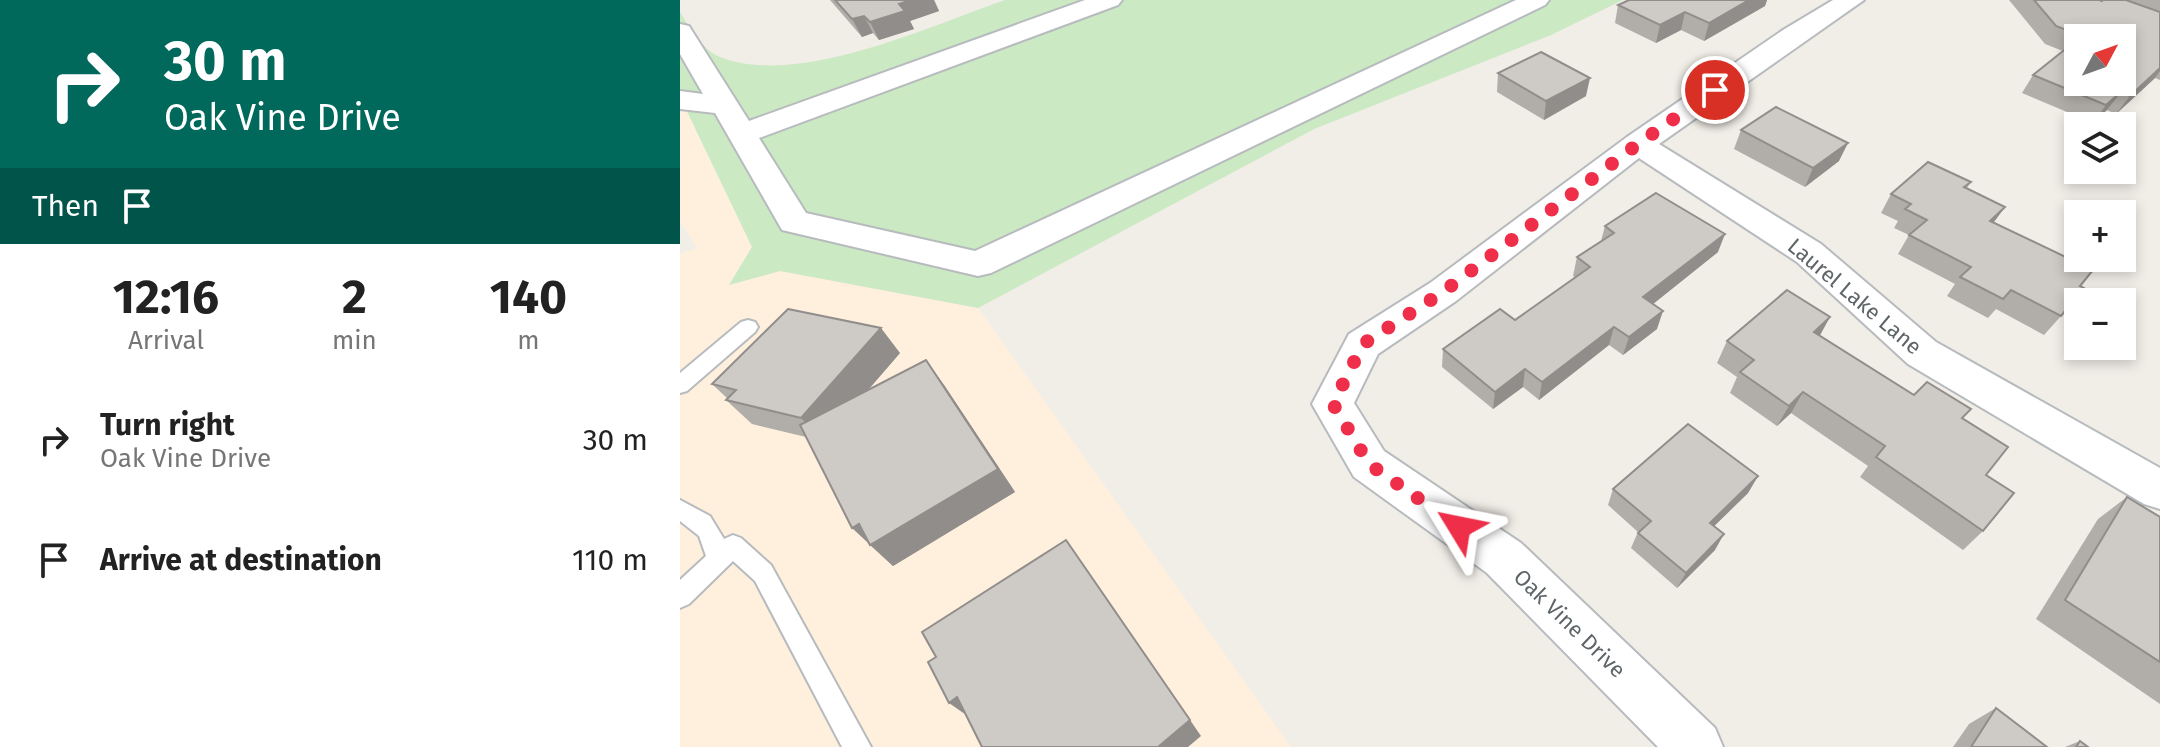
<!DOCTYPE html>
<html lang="en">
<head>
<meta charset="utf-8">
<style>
	body { margin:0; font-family:"Fira Sans",sans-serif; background:#f2f2f2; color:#222; height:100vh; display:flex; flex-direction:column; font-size:30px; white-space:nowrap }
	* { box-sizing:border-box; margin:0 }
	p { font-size:26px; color:#767676 }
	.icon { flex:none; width:44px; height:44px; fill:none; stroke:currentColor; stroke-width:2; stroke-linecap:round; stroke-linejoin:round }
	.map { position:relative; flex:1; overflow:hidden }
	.details { display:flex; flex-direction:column; background:#fff; width:680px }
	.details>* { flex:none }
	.banner { background:#00695c; color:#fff; overflow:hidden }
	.needle { width:52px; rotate:49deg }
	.controls { position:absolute; left:1384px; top:24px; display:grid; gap:16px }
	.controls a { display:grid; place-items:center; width:72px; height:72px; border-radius:0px; background:#fff; box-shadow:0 4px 12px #0003; font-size:40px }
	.pin { position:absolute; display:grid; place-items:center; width:68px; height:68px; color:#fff; margin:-34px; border:4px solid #fff; border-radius:50%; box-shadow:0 2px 8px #0007 }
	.me { position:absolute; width:88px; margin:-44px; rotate:305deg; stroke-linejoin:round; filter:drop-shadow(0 0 6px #0008) }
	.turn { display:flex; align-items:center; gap:28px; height:168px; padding:0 32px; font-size:36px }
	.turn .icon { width:104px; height:104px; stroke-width:2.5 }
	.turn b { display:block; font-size:56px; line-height:68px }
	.then { display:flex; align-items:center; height:76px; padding:0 32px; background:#0003; gap:16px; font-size:30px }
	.eta { display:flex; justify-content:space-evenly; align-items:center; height:136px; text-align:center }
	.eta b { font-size:48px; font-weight:700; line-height:56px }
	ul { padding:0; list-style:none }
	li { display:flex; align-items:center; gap:24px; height:120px; padding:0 32px }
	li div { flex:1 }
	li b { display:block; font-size:30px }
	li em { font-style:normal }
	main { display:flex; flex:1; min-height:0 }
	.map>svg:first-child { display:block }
	.commercial { fill:#fff0de }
	.green { fill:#cbe9c3 }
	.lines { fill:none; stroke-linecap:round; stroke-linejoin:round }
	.lane-casing { stroke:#b7bbbe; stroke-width:4 }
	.street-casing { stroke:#b7bbbe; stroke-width:4 }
	.lane { fill:#fff; fill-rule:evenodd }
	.street { fill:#fff; fill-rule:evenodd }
	.wall { fill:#b1aeaa; fill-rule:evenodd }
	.shaded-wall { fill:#908d8b }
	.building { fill:#cecac6; stroke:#908d8b; stroke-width:2 }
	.route { stroke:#ef2e49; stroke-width:14; stroke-dasharray:0 25.2 }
	.labels { text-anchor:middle; stroke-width:6; stroke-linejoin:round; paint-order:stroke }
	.street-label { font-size:22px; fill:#5e6568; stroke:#fff }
</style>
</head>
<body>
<main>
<section class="details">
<div class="banner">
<div class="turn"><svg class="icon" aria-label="right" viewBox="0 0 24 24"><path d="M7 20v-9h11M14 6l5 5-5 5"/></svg><div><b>30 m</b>Oak Vine Drive</div></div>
<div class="then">Then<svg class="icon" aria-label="arrive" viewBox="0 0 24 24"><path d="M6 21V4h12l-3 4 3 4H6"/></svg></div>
</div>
<div class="eta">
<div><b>12:16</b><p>Arrival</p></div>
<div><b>2</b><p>min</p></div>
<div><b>140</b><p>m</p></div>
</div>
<ul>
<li><svg class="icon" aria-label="right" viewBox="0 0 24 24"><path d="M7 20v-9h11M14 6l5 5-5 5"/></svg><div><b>Turn right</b><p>Oak Vine Drive</p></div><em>30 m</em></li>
<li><svg class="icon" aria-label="arrive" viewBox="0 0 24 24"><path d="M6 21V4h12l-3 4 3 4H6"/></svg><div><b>Arrive at destination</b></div><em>110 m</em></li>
</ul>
</section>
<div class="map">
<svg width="1480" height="747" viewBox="0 0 1480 747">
	<rect width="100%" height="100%" fill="#f1ede7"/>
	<!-- commercial -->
	<polygon class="commercial" points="3,104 72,247 50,284 100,271 298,308 611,747 0,747 0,254 17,248 0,221 0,105"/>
	<!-- green -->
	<path class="green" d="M325 0H943L871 35 634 129 298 308 100 271 49 285 72 247 4 105H0V12C10 28 22 50 40 57 117 88 250 26 325 0Z"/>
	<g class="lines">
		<!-- lane casing -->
		<g class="lane-casing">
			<g id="lane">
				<polygon points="68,320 75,322 78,327 75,332 7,391 0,393 0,373 61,322"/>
				<polygon points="0,500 30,516 44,539 53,535 61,538 91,565 191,747 162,747 75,581 53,561 9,604 0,608 0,580 26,556 19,536 0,521"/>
			</g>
		</g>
		<!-- street casing -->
		<g class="street-casing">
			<g id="street">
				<polygon points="405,0 442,0 438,5 79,138 126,213 295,251 836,0 869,0 865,5 311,273 298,276 102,230 35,113 0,109 0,91 23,94 0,54 0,24 9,26 69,121"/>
				<polygon points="1153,0 1184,0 979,144 1141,244 1256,342 1480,468 1480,509 1464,504 1228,364 1117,262 959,158 776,301 698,354 674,403 704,451 841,543 1035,728 1043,747 978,747 807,573 674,477 632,404 669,334 750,283 947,137 1103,30"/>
			</g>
		</g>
		<!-- lane -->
		<use href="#lane" class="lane"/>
		<!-- street -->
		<use href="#street" class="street"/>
	</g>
	<!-- wall -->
	<g class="wall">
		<polygon points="150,0 254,0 259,11 230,21 234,29 199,40 193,33 182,37"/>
		<polygon points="949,0 1087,0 1085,6 1024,41 1001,30 976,43 935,23 938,5"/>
		<path d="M1329 0H1419L1422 1 1423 0H1480V80L1475 78 1436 114 1427 110 1413 123 1342 93 1353 75 1383 51 1365 44ZM1398 38H1442L1398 82Z"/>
		<polygon points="818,73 906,96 864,120 817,92"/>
		<polygon points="1061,130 1159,161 1125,187 1054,149"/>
		<polygon points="1291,182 1286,189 1325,207 1313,223 1400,286 1381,316 1364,335 1316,309 1308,318 1267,296 1275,284 1218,254 1229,235 1214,228 1218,221 1201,213 1211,194"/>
		<polygon points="925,226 1038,252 973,304 977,329 943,355 929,345 859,400 843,387 813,409 762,367 763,349 835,320 895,277 893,276 897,257 921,241"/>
		<polygon points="1140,336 1234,395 1282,418 1306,475 1303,531 1283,550 1180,477 1188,466 1111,413 1097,426 1050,393 1057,377 1037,363 1047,341"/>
		<polygon points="220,353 188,390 264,385 335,492 213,566 190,545 126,437 72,424 46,400 48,399 32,384"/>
		<polygon points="1078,476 1068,493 1034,526 1035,550 997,588 951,548 958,532 928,505 933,489"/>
		<polygon points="1447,497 1480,517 1480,704 1356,619 1418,519"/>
		<polygon points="1316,708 1367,747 1273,747 1289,724"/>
		<polygon points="1400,741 1408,747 1385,747"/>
	</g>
	<!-- shaded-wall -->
	<g class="shaded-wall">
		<polygon points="231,0 254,0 259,11 230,21 234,29 199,40 190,22 219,4"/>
		<polygon points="1069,0 1087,0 1085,6 1024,41 1029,23"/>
		<polygon points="1005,12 1001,30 976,43 980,25"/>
		<polygon points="184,16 193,33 182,37 172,19"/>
		<polygon points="1480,68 1480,71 1475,78 1436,114 1450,96"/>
		<polygon points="910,78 906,96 864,120 866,101"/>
		<polygon points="1441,92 1427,110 1413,123 1426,105"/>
		<polygon points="1168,143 1159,161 1125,187 1133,168"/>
		<polygon points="1325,207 1311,226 1310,221"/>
		<polygon points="1045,234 1038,252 958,316 963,297"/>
		<polygon points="983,311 977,329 943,355 949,337"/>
		<polygon points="1150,317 1138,339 1134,332"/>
		<polygon points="934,327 929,345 859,400 862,382"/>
		<polygon points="201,328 220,353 144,441 121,418"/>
		<polygon points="246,360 264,385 335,492 213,566 172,528"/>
		<polygon points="845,369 843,387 813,409 815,392"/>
		<polygon points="1123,392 1111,413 1097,426 1109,406"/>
		<polygon points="1078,476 1068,493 1021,539 1030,523"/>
		<polygon points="1044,534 1035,550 997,588 1006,573"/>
		<polygon points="401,561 521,736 508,747 478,747"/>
		<polygon points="277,697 292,719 269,703"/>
	</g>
	<!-- building -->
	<g class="building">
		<polygon points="155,0 231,0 219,4 225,11 190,22 184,16 172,19"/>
		<polygon points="949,0 1069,0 1029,23 1005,12 980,25 938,5"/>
		<polygon points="1354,0 1419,0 1422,1 1423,0 1446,0 1480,12 1480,68 1450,96 1441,92 1426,105 1353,75 1398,39 1398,82 1442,82 1442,38 1399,38 1402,36 1376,26"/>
		<polygon points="861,52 910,78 866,101 818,73"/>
		<polygon points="1096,107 1168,143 1133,168 1061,130"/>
		<polygon points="1248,162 1291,182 1284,187 1325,207 1310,221 1413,270 1400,286 1404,288 1381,316 1331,290 1323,299 1280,277 1291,267 1229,235 1247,220 1225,209 1231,204 1211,194"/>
		<polygon points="976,193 1045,234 963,297 983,311 949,337 934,327 862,382 845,369 815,392 763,349 820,309 835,320 910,267 897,257 934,233 925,226"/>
		<polygon points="1107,290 1150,317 1134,332 1234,395 1247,382 1291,409 1282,418 1328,447 1306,475 1334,493 1303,531 1196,457 1205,446 1123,392 1109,406 1060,372 1074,360 1047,341"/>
		<polygon points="108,309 201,328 121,418 46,400 56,390 32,384"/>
		<polygon points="246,360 318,469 190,545 179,524 172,528 120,425"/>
		<polygon points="1008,424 1078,476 1030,523 1044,534 1006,573 958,533 971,521 933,489"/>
		<polygon points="1447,497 1480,517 1480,662 1385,600"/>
		<polygon points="386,540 510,720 478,747 302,747 277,697 269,703 248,662 256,657 242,632"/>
		<polygon points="1316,708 1367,747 1291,747"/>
		<polygon points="1400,741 1408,747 1396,747"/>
	</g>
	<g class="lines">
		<!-- route -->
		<polyline class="route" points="779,527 689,464 653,404 683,344 763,292 958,144 1035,90"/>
	</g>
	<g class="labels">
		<!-- street labels -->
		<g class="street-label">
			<text transform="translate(1175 296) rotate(40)" y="8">Laurel Lake Lane</text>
			<text transform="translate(890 623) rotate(44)" y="8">Oak Vine Drive</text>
		</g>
	</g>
</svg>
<div class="controls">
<a><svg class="needle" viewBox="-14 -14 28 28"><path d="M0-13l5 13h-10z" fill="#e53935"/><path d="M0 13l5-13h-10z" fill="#767676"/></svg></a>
<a><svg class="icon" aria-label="layers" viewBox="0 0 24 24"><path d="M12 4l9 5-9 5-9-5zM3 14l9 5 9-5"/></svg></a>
<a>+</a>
<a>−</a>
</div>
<div class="pin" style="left:1035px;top:90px;background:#d93025"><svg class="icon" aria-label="arrive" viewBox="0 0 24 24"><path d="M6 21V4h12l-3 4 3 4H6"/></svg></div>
<svg class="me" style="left:779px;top:527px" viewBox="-20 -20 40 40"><path d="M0-17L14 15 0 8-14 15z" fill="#ef2e49" stroke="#fff" stroke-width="4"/></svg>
</div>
</main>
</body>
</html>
